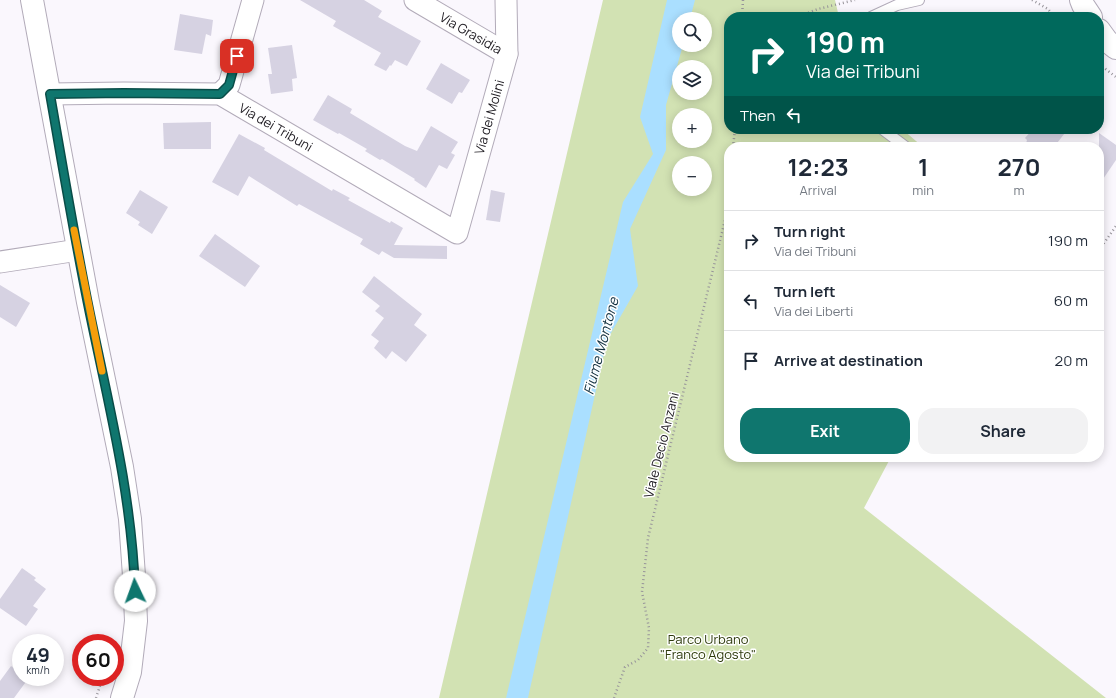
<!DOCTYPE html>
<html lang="en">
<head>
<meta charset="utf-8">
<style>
	body { margin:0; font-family:Manrope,sans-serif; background:#f2f2f3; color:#1f2937; height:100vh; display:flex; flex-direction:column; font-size:15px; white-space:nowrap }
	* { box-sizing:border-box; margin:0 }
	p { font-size:13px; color:#747a83 }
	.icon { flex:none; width:22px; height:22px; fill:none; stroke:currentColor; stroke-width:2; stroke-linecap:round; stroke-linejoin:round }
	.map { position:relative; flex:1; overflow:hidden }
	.panel { position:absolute; left:724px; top:142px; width:380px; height:320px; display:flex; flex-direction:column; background:#fff; border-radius:16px; box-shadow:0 2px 10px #0003 }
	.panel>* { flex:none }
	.guide { position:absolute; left:724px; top:12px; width:380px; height:122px; border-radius:16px; box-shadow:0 2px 10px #0003; background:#00695c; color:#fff; overflow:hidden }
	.fabs { position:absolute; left:672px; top:12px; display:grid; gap:8px }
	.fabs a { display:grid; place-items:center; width:40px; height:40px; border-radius:50%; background:#fff; box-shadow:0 2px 10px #0003; font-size:20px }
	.speed { position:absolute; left:12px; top:634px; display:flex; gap:8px; font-size:20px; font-weight:700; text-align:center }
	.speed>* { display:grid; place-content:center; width:52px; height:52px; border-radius:50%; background:#fff; box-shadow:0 2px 10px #0003; line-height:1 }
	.speed small { font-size:10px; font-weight:400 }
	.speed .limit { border:6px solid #d22; background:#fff; color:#111 }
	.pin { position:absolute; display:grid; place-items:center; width:34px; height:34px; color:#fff; margin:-17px; border-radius:8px; box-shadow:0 2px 6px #0006 }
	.me { position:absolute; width:44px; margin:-22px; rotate:357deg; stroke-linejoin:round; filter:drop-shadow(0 0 3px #0008) }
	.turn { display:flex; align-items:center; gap:14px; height:84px; padding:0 16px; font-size:18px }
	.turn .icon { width:52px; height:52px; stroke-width:2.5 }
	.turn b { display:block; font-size:28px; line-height:34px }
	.then { display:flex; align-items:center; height:38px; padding:0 16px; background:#0003; gap:8px; font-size:15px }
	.eta { display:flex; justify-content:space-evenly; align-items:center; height:68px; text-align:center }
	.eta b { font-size:24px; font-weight:700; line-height:28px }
	.cta { display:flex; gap:8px; margin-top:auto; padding:8px 16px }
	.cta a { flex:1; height:46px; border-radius:16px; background:#0f766e; color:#fff; font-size:16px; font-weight:700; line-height:46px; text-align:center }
	.cta a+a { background:#f2f2f3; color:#1f2937 }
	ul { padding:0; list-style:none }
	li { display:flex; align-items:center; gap:12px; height:60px; padding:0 16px; border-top:1px solid #e0e1e3 }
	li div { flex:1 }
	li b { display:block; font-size:15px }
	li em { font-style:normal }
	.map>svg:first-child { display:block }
	.green { fill:#d2e2b3; fill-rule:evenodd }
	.water { fill:#aadfff }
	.building { fill:#d6d2e2 }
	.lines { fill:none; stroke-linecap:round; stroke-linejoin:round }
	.service-casing { stroke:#b2abb9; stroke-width:12 }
	.minor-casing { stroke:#b2abb9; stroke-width:23 }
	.secondary-casing { stroke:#b2abb9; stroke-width:24 }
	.primary-casing { stroke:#b2abb9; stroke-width:24 }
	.path { stroke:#97949a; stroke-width:2.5; stroke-dasharray:1 3; stroke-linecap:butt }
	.service { stroke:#fff; stroke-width:10 }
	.minor { stroke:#fff; stroke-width:21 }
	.secondary { stroke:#fff; stroke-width:22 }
	.primary { stroke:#fff; stroke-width:22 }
	.route-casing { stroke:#0a4d48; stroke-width:10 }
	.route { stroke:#0f766e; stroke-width:7 }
	.slow { stroke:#f59e0b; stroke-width:7 }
	.labels { text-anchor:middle; stroke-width:3; stroke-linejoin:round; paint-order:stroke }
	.street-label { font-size:13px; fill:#1e1b21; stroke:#fff }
	.park-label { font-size:13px; fill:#2e3b0c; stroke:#fff }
	.water-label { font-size:14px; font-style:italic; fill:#102f3f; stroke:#fff }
</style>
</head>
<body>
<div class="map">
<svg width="1116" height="698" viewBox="0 0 1116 698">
	<rect width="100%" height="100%" fill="#faf7fd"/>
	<!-- green -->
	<path class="green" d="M603 0H835L839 17H729V129H902L923 147H729V457H891L864 508 1106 698H439ZM679 19H705V45H679ZM679 67H705V93H679ZM679 115H705V141H679ZM679 163H705V189H679Z"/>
	<!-- water -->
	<polygon class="water" points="667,0 695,0 690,19 679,19 679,45 683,45 666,105 666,150 630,229 638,286 607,340 528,698 506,698 623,202 653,154 640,117"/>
	<!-- building -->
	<g class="building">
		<polygon points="300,0 364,0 382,11 378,17 421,41 407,66 395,60 391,66 390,65 386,71 374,65 381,53 333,26 336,21"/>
		<polygon points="180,14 213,20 211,36 206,34 202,54 174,50"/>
		<polygon points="292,45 297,78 292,79 293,91 271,94 268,74 272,74 268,48"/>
		<polygon points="441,63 470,80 462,93 459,92 452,104 426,89"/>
		<polygon points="328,95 352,109 350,113 405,146 417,151 431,126 458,142 451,153 455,155 447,169 439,165 426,188 414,180 415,179 382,159 380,160 365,151 367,149 339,133 338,134 313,120"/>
		<polygon points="211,122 211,149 164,149 163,123"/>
		<polygon points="1033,129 1068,129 1054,147 1025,147 1027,140 1025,138"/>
		<polygon points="1099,133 1116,145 1116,160 1099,185"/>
		<polygon points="239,134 265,148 264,150 332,191 333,189 350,198 348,200 390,223 391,221 403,228 394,245 447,246 447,259 394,258 382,251 379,255 360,244 363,239 299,204 297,206 249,176 238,196 212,182"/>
		<polygon points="140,190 168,207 152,234 138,225 140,222 126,213"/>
		<polygon points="491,190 505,193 500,222 486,220"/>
		<polygon points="215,234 260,266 245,287 199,256"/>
		<polygon points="374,276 422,314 414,325 427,335 406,362 392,351 386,359 374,348 379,341 371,335 384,318 375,311 380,306 362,292"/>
		<polygon points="0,285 30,303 16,327 0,317"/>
		<polygon points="22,568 36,578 34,580 46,589 33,606 38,609 26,626 0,608 0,599"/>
		<polygon points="11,666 21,674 21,677 25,677 28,679 14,698 0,698 0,681"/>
	</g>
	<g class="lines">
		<!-- service casing -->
		<g class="service-casing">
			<g id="service">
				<polyline points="871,17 897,5 919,0"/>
				<polyline points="882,129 906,147"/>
			</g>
		</g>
		<!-- minor casing -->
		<g class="minor-casing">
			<g id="minor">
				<polyline points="415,0 507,54"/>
				<polyline points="50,94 124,93 220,94 457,233 507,54 506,0"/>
				<polyline points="220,94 229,85 253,0"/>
				<polyline points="0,262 78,250"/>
			</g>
		</g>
		<!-- secondary casing -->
		<g class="secondary-casing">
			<g id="secondary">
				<polyline points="1081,0 1083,5 1091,17"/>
				<polyline points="1099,30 1107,41 1116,48"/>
			</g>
		</g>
		<!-- primary casing -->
		<g class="primary-casing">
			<polyline id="primary" points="32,0 88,302 122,467 130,519 134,576 136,621 130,672 122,698"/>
		</g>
		<!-- path -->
		<g class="path">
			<polyline points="1032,0 1048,9 1054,17"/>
			<polyline points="742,17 743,0"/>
			<polyline points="797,17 818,9 855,0"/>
			<polyline points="1099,64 1116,77"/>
			<polyline points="733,147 735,129"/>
			<polyline points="1099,250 1116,226"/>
			<polyline points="96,698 103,677"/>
			<polyline points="614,698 625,667 638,660 648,648 649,628 642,592 648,538 725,220 729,185"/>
		</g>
		<!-- service -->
		<use href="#service" class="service"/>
		<!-- minor -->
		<use href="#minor" class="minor"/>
		<!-- secondary -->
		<use href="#secondary" class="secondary"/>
		<!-- primary -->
		<use href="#primary" class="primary"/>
	</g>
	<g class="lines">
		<!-- route casing -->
		<g class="route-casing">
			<path id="route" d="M135 591C132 497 109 406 90 314 75 241 63 168 50 94L124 93 220 94 229 85 237 56"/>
		</g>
		<!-- route -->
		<use href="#route" class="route"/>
		<!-- slow -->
		<polyline class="slow" points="74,230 102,371"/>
	</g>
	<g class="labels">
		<!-- street labels -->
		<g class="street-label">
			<text transform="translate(471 33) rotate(30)" y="5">Via Grasidia</text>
			<text transform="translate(489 117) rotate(-74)" y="5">Via dei Molini</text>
			<text transform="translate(276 127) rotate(30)" y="5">Via dei Tribuni</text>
			<text transform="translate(661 445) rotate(-76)" y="5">Viale Decio Anzani</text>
		</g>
		<!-- park labels -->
		<g class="park-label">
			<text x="708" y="644">Parco Urbano<tspan x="708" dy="15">"Franco Agosto"</tspan></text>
		</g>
		<!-- water labels -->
		<g class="water-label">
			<text transform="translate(601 346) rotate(-75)" y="5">Fiume Montone</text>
		</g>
	</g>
</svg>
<div class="fabs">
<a><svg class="icon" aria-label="search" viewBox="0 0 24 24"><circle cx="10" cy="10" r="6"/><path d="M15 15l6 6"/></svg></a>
<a><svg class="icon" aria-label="layers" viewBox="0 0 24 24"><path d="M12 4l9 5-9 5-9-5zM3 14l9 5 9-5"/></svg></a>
<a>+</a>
<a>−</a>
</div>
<div class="speed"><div>49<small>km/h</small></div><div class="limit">60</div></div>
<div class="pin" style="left:237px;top:56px;background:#d93025"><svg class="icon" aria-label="arrive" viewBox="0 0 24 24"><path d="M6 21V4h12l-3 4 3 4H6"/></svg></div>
<svg class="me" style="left:135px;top:591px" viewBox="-20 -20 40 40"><circle r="19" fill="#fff"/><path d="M0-13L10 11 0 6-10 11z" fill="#0f766e"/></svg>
<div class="guide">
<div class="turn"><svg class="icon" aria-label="right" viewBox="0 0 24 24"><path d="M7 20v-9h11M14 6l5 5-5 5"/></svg><div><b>190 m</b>Via dei Tribuni</div></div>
<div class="then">Then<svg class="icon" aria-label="left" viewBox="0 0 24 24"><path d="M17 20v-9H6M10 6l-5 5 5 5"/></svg></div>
</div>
<section class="panel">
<div class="eta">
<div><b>12:23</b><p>Arrival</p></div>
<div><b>1</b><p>min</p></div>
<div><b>270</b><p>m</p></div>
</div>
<ul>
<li><svg class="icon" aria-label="right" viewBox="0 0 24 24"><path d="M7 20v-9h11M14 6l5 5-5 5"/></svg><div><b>Turn right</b><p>Via dei Tribuni</p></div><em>190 m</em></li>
<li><svg class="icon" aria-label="left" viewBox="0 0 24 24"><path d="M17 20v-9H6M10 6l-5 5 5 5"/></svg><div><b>Turn left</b><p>Via dei Liberti</p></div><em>60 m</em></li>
<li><svg class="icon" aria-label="arrive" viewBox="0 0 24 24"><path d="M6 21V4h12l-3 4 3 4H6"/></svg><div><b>Arrive at destination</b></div><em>20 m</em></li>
</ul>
<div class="cta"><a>Exit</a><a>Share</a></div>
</section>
</div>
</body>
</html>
